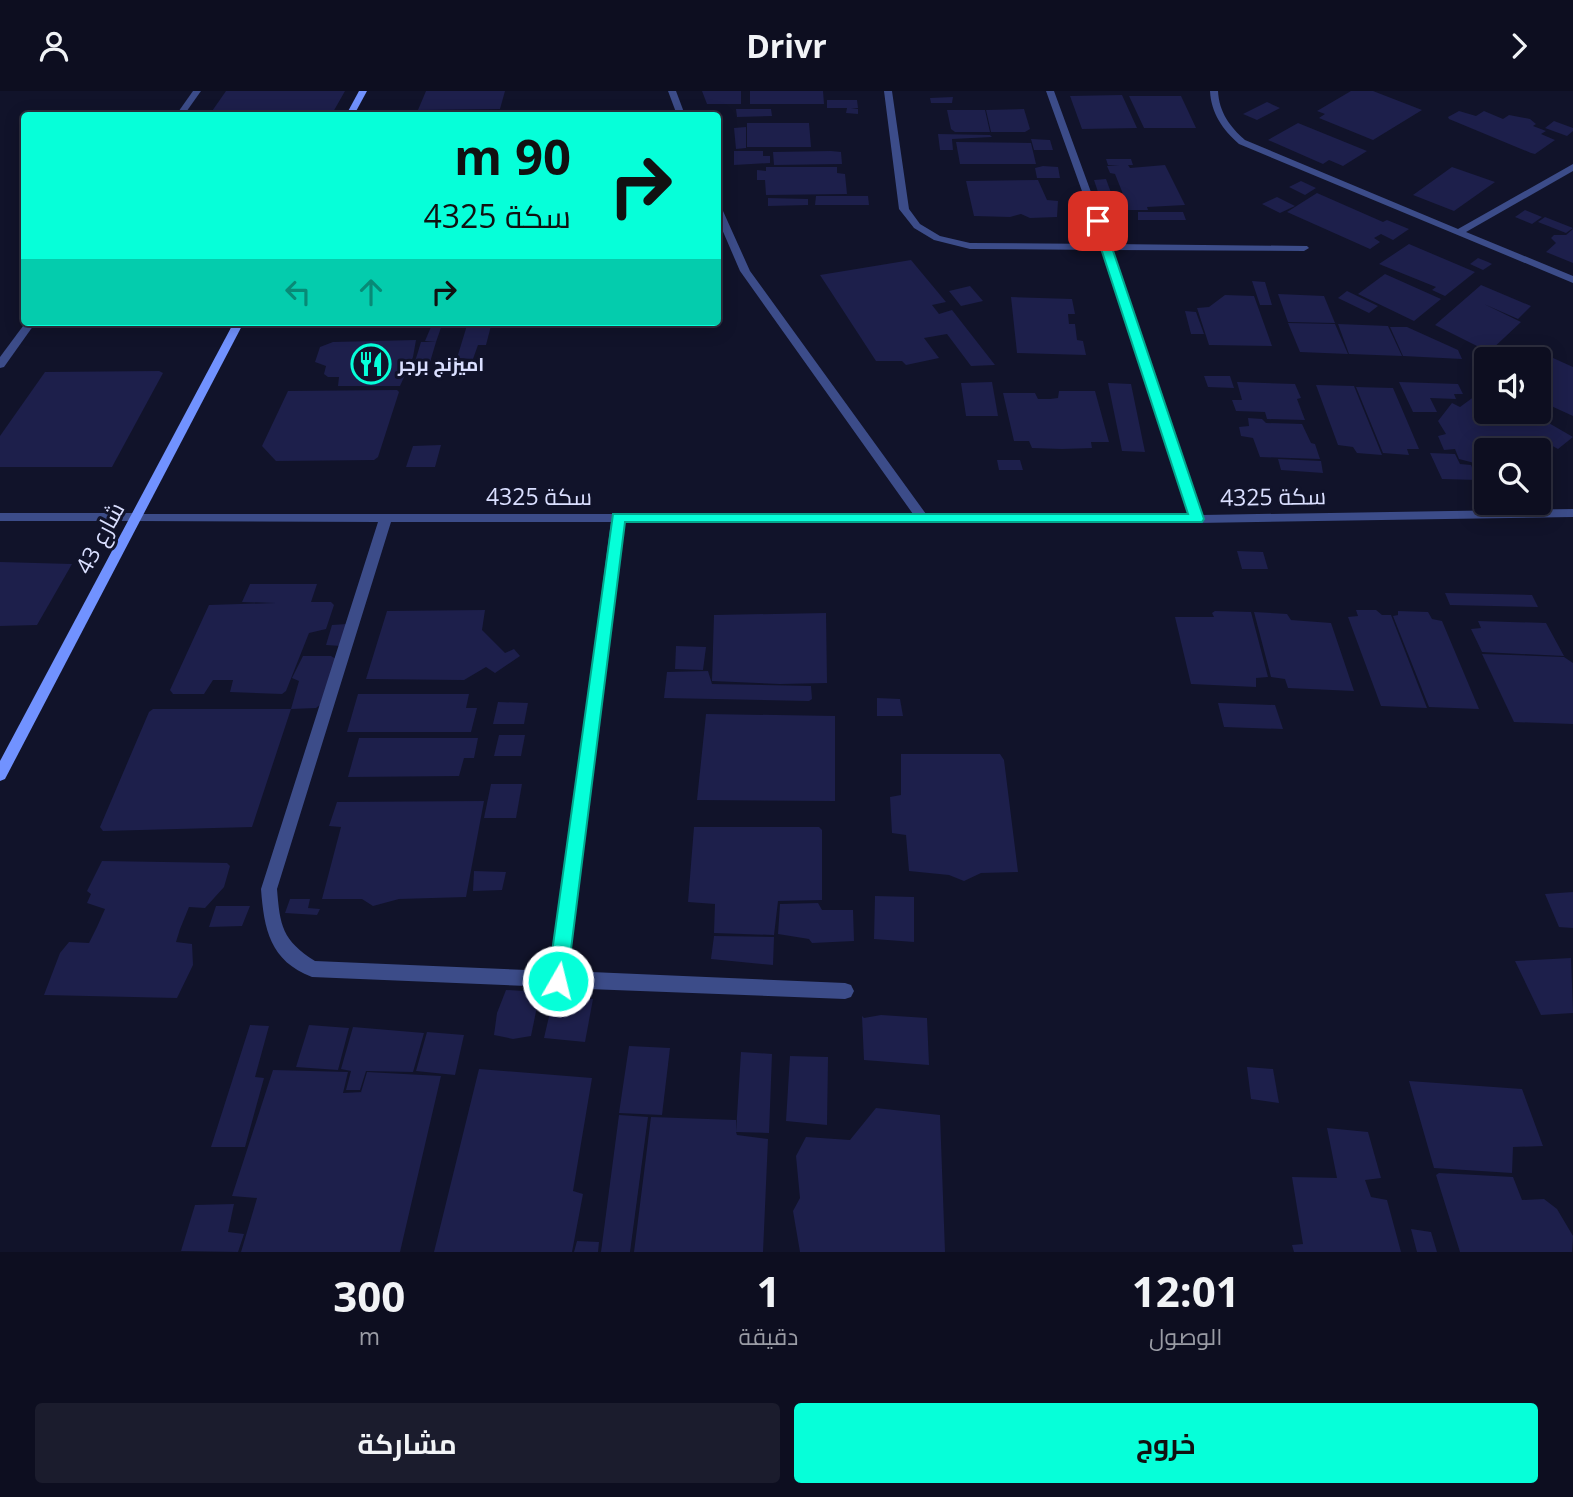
<!DOCTYPE html>
<html lang="ar">
<head>
<meta charset="utf-8">
<style>
	body { margin:0; font-family:"Open Sans",Cairo,sans-serif; background:#1b1c2d; color:#f1f3f6; direction:rtl; height:100vh; display:flex; flex-direction:column; font-size:26px; white-space:nowrap }
	* { box-sizing:border-box; margin:0 }
	p { font-size:23px; color:#9a9ca5 }
	.icon { flex:none; width:38px; height:38px; fill:none; stroke:currentColor; stroke-width:2; stroke-linecap:round; stroke-linejoin:round }
	.map { position:relative; height:1161px; overflow:hidden; direction:ltr }
	.drawer { display:flex; flex-direction:column; background:#0d0e20; flex:1 }
	.drawer>* { flex:none }
	.top-card { position:absolute; left:21px; top:21px; width:700px; height:214px; border-radius:7px; box-shadow:0 4px 18px #0003,0 0 0 2px #2d2e3e; direction:rtl; background:#06ffd9; color:#111; overflow:hidden }
	.tools { position:absolute; left:1474px; top:256px; display:grid; gap:14px }
	.tools a { display:grid; place-items:center; width:77px; height:77px; border-radius:7px; background:#0d0e20; box-shadow:0 4px 18px #0003,0 0 0 2px #2d2e3e; font-size:35px }
	.pin { position:absolute; display:grid; place-items:center; width:60px; height:60px; color:#fff; margin:-30px; border-radius:14px; box-shadow:0 4px 10px #0006 }
	.me { position:absolute; width:77px; margin:-38px; rotate:8deg; stroke-linejoin:round; filter:drop-shadow(0 0 5px #0008) }
	.turn { display:flex; align-items:center; gap:24px; height:147px; padding:0 35px; font-size:32px }
	.turn .icon { width:91px; height:91px; stroke-width:2.5 }
	.turn b { display:block; font-size:49px; line-height:60px }
	.lanes { display:flex; align-items:center; height:66px; padding:0 35px; background:#0003; justify-content:center; gap:35px; direction:ltr }
	.lanes .off { opacity:.35 }
	.eta { display:flex; justify-content:space-evenly; align-items:center; height:119px; text-align:center }
	.eta b { font-size:42px; font-weight:700; line-height:49px }
	.primary-button { display:flex; gap:14px; margin-top:auto; padding:14px 35px }
	.primary-button a { flex:1; height:80px; border-radius:7px; background:#06ffd9; color:#111; font-size:28px; font-weight:700; line-height:80px; text-align:center }
	.primary-button a+a { background:#1b1c2d; color:#f1f3f6 }
	header { display:flex; justify-content:space-between; align-items:center; height:91px; padding:0 35px; background:#0d0e20; font-size:32px; font-weight:700 }
	.map>svg:first-child { display:block }
	.building { fill:#1d1f4b }
	.lines { fill:none; stroke-linecap:round; stroke-linejoin:round }
	.lane { fill:#3c4c89; fill-rule:evenodd }
	.street { fill:#3c4c89; fill-rule:evenodd }
	.secondary { fill:#7192ff; fill-rule:evenodd }
	.route { fill:#06ffd9; stroke:#04a68d; stroke-width:2 }
	.labels { text-anchor:middle; stroke-width:6; stroke-linejoin:round; paint-order:stroke }
	.far-poi-label { font-size:19px; font-weight:bold; fill:#dadfff; stroke:#11132a; text-anchor:start }
	.street-label { font-size:23px; fill:#dadfff; stroke:#11132a }
</style>
</head>
<body>
<header><svg class="icon" aria-label="forward" viewBox="0 0 24 24"><path d="M9 5l7 7-7 7"/></svg>Drivr<svg class="icon" aria-label="person" viewBox="0 0 24 24"><circle cx="12" cy="8" r="4"/><path d="M4 21q1-7 8-7t8 7"/></svg></header>
<div class="map">
<svg width="1573" height="1161" viewBox="0 0 1573 1161">
	<rect width="100%" height="100%" fill="#11132a"/>
	<!-- building -->
	<g class="building">
		<polygon points="226,0 345,0 332,23 210,23"/>
		<polygon points="426,0 505,0 500,18 418,19"/>
		<polygon points="702,0 741,0 741,13 707,13"/>
		<polygon points="750,0 823,0 824,13 750,13"/>
		<polygon points="1351,0 1373,0 1422,19 1373,49 1319,27 1325,23 1317,20"/>
		<polygon points="1122,4 1137,37 1082,38 1070,5"/>
		<polygon points="1129,5 1181,5 1196,37 1144,37"/>
		<polygon points="953,6 952,12 931,12 930,7"/>
		<polygon points="827,9 857,9 858,17 851,18 858,18 858,23 846,22 847,17 827,17"/>
		<polygon points="1267,11 1280,17 1257,29 1243,23"/>
		<polygon points="736,18 771,18 772,25 737,26"/>
		<polygon points="1024,18 1030,38 1025,41 991,41 986,19"/>
		<polygon points="947,19 985,19 990,41 955,41 951,38"/>
		<polygon points="1459,20 1476,25 1484,20 1503,28 1509,24 1530,28 1536,33 1533,35 1546,40 1541,43 1555,49 1535,63 1531,62 1449,28 1448,26"/>
		<polygon points="1554,30 1573,37 1573,40 1567,45 1545,37"/>
		<polygon points="747,32 809,32 811,56 747,56"/>
		<polygon points="1298,32 1367,60 1343,75 1329,69 1323,73 1268,49"/>
		<polygon points="746,36 746,57 736,58 734,37"/>
		<polygon points="938,43 990,44 992,46 952,48 953,59 940,59"/>
		<polygon points="1031,48 1050,49 1053,59 1034,59"/>
		<polygon points="956,51 1031,52 1036,73 960,73"/>
		<polygon points="734,60 763,60 763,65 770,65 770,72 734,74"/>
		<polygon points="831,60 841,61 842,73 774,74 773,61"/>
		<polygon points="1106,68 1131,68 1133,74 1128,74 1130,77 1165,74 1185,114 1147,116 1148,119 1123,119 1119,109 1125,108 1115,83 1110,82 1107,75 1119,74 1108,74"/>
		<polygon points="1043,75 1058,76 1060,87 1037,87 1035,77"/>
		<polygon points="766,76 837,76 837,82 845,83 847,103 766,104 765,89 757,89 757,79 766,80"/>
		<polygon points="1452,76 1495,91 1454,120 1413,104"/>
		<polygon points="1106,88 1113,107 1100,107 1094,89"/>
		<polygon points="1038,89 1047,109 1058,110 1057,126 1030,127 1021,123 1010,126 974,125 966,90"/>
		<polygon points="1301,90 1316,97 1305,104 1289,96"/>
		<polygon points="1317,102 1383,131 1387,129 1409,138 1393,149 1381,143 1374,147 1380,151 1370,158 1287,121"/>
		<polygon points="816,105 868,105 869,114 815,114"/>
		<polygon points="1277,106 1295,115 1280,122 1262,113"/>
		<polygon points="768,107 808,108 808,114 768,115"/>
		<polygon points="1525,119 1542,126 1532,133 1515,126"/>
		<polygon points="1138,121 1183,121 1186,129 1138,129"/>
		<polygon points="1545,126 1573,137 1566,142 1538,131"/>
		<polygon points="1573,138 1573,172 1546,161 1556,152 1551,147 1554,144 1566,144"/>
		<polygon points="1409,153 1475,181 1445,205 1432,199 1436,196 1379,173"/>
		<polygon points="1478,167 1488,171 1492,173 1483,179 1470,173"/>
		<polygon points="911,169 946,211 932,214 939,223 952,219 995,274 971,275 947,243 924,247 939,267 906,274 902,270 876,270 820,184"/>
		<polygon points="1385,183 1441,208 1414,230 1358,203"/>
		<polygon points="1252,190 1265,191 1272,214 1260,214"/>
		<polygon points="1481,194 1531,215 1518,228 1484,213 1521,231 1489,261 1435,234"/>
		<polygon points="970,195 983,210 961,215 949,200"/>
		<polygon points="1347,200 1378,215 1369,222 1338,207"/>
		<polygon points="1278,203 1324,205 1335,232 1288,231"/>
		<polygon points="1225,204 1254,205 1272,255 1209,254 1197,217 1209,216"/>
		<polygon points="1011,206 1072,208 1075,223 1068,223 1069,233 1075,233 1077,249 1083,250 1086,264 1017,262"/>
		<polygon points="1185,220 1196,221 1204,243 1191,243"/>
		<polygon points="367,231 429,231 424,234 370,234"/>
		<polygon points="433,231 443,231 436,251 425,250"/>
		<polygon points="468,231 492,231 486,254 478,254 473,268 457,267"/>
		<polygon points="1288,232 1335,233 1348,263 1300,261"/>
		<polygon points="1338,233 1388,235 1402,265 1349,263"/>
		<polygon points="1390,236 1407,236 1458,259 1462,268 1403,265"/>
		<polygon points="416,249 413,266 400,295 338,295 339,286 328,286 324,283 326,275 315,271 320,256 333,251"/>
		<polygon points="421,251 436,251 428,278 413,277"/>
		<polygon points="1553,267 1573,276 1573,325 1538,309 1538,281"/>
		<polygon points="159,280 163,282 112,376 0,376 0,345 45,281"/>
		<polygon points="1204,285 1230,285 1234,297 1208,296"/>
		<polygon points="992,291 998,325 966,325 961,292"/>
		<polygon points="1237,291 1295,293 1301,307 1297,308 1305,329 1267,328 1265,321 1236,320 1232,309 1242,309"/>
		<polygon points="1399,291 1458,293 1463,303 1454,303 1456,308 1430,307 1437,321 1413,321"/>
		<polygon points="1108,292 1131,293 1145,361 1122,360"/>
		<polygon points="1316,294 1354,295 1382,364 1357,362 1353,356 1338,354"/>
		<polygon points="1356,296 1393,297 1419,358 1407,358 1409,364 1383,362"/>
		<polygon points="397,299 399,301 378,366 374,369 276,370 262,355 288,300"/>
		<polygon points="1059,300 1095,300 1109,351 1091,351 1092,357 1062,358 1032,357 1029,350 1014,350 1003,302 1035,302 1038,308 1050,308 1058,307"/>
		<polygon points="1475,305 1486,306 1486,320 1528,320 1573,346 1558,358 1547,352 1538,362 1538,359 1486,359 1486,375 1459,368 1455,358 1444,359 1438,345 1446,343 1438,330 1452,312 1460,316"/>
		<polygon points="1248,327 1262,328 1266,332 1302,333 1311,352 1315,353 1320,368 1260,366 1253,347 1241,345 1239,336 1249,335"/>
		<polygon points="441,354 435,376 406,376 413,355"/>
		<polygon points="1430,362 1455,363 1460,373 1471,374 1478,389 1442,388"/>
		<polygon points="1278,368 1321,370 1323,382 1281,379"/>
		<polygon points="997,369 1020,369 1023,379 999,379"/>
		<polygon points="1237,460 1263,461 1268,478 1242,478"/>
		<polygon points="0,471 72,473 37,534 0,535"/>
		<polygon points="250,493 317,493 311,511 331,511 334,514 326,538 309,542 286,600 282,603 230,601 233,589 213,589 204,603 173,603 170,599 209,514 276,512 242,511"/>
		<polygon points="1445,502 1532,504 1538,516 1450,514"/>
		<polygon points="485,519 482,539 505,562 514,558 520,565 495,582 486,576 464,589 366,588 387,520"/>
		<polygon points="1356,519 1376,519 1382,524 1391,524 1427,617 1381,615 1348,526 1358,525"/>
		<polygon points="1215,520 1251,521 1268,586 1256,587 1256,596 1191,593 1175,526 1214,526 1212,522"/>
		<polygon points="1398,520 1428,521 1432,528 1442,530 1479,618 1429,616 1393,525 1398,524"/>
		<polygon points="1254,521 1287,523 1291,529 1331,532 1354,600 1288,597 1285,588 1271,586"/>
		<polygon points="826,522 827,592 780,593 712,590 714,524"/>
		<polygon points="1478,530 1546,532 1564,565 1482,561 1471,538 1481,537"/>
		<polygon points="347,533 341,555 326,554 332,534"/>
		<polygon points="676,555 706,556 703,579 675,578"/>
		<polygon points="1482,563 1564,566 1573,572 1573,633 1514,631"/>
		<polygon points="303,565 331,565 336,568 320,614 316,617 291,618 252,736 103,740 100,736 149,621 153,618 291,618 299,590 292,587"/>
		<polygon points="708,580 712,593 811,595 812,608 809,610 664,607 667,581"/>
		<polygon points="358,603 469,603 466,617 477,617 471,641 347,641"/>
		<polygon points="877,607 900,608 903,625 877,625"/>
		<polygon points="498,611 528,612 524,633 493,633"/>
		<polygon points="1218,612 1275,614 1283,638 1224,636"/>
		<polygon points="706,623 835,625 835,710 697,709"/>
		<polygon points="499,644 525,644 521,665 494,665"/>
		<polygon points="359,647 478,647 474,667 464,667 459,685 348,686"/>
		<polygon points="901,663 1000,663 1004,669 1018,781 981,782 964,790 949,784 909,780 906,744 892,742 890,706 901,704"/>
		<polygon points="491,693 522,693 516,727 484,727"/>
		<polygon points="484,710 466,806 399,808 373,815 362,808 322,808 341,736 329,735 337,711"/>
		<polygon points="694,736 819,736 822,739 822,809 778,810 774,844 714,842 715,813 688,811"/>
		<polygon points="102,770 227,772 230,775 224,796 205,817 189,816 180,838 176,851 192,853 193,874 177,907 44,904 60,862 69,851 89,852 97,836 105,818 87,812 91,803 87,800"/>
		<polygon points="474,780 506,781 502,799 473,800"/>
		<polygon points="1573,801 1573,837 1559,836 1545,803"/>
		<polygon points="875,805 914,806 914,851 874,848"/>
		<polygon points="290,808 310,808 308,817 320,818 317,824 285,822"/>
		<polygon points="818,812 822,819 853,819 854,850 812,852 809,848 778,843 780,813"/>
		<polygon points="216,815 250,815 242,835 209,836"/>
		<polygon points="714,845 774,846 773,874 711,868"/>
		<polygon points="1571,867 1573,922 1541,924 1515,870"/>
		<polygon points="506,899 540,901 531,945 513,948 494,944 497,922"/>
		<polygon points="554,904 593,908 585,951 544,947"/>
		<polygon points="881,924 927,927 929,974 864,969 862,925 864,927"/>
		<polygon points="250,934 269,935 255,986 264,987 245,1056 211,1056"/>
		<polygon points="309,934 349,937 338,979 296,976"/>
		<polygon points="353,936 424,942 413,981 366,980 360,999 346,999 351,980 341,978"/>
		<polygon points="427,941 464,944 455,984 416,980"/>
		<polygon points="629,955 670,957 662,1024 619,1022"/>
		<polygon points="741,961 772,963 769,1042 736,1041 737,1044 768,1048 763,1161 634,1161 651,1026 736,1029 736,1041"/>
		<polygon points="790,965 828,966 827,1034 786,1030"/>
		<polygon points="1247,976 1273,978 1279,1012 1251,1008"/>
		<polygon points="479,978 592,987 573,1100 583,1103 572,1161 434,1161"/>
		<polygon points="273,979 348,981 343,1002 363,1001 361,1001 367,981 441,985 400,1161 241,1161 257,1107 232,1105"/>
		<polygon points="1409,990 1522,998 1543,1055 1513,1056 1512,1082 1434,1077"/>
		<polygon points="876,1017 940,1024 945,1161 800,1161 793,1120 800,1107 796,1065 806,1046 850,1049"/>
		<polygon points="619,1024 648,1026 630,1161 601,1161"/>
		<polygon points="1327,1037 1368,1041 1381,1087 1365,1089 1371,1106 1387,1109 1401,1161 1294,1161 1292,1154 1303,1153 1292,1086 1337,1087"/>
		<polygon points="1439,1082 1513,1086 1522,1109 1544,1108 1557,1118 1573,1145 1572,1161 1460,1161 1436,1084"/>
		<polygon points="234,1113 228,1141 244,1143 238,1161 181,1160 195,1114"/>
		<polygon points="1411,1138 1431,1141 1437,1161 1417,1161"/>
		<polygon points="577,1150 599,1151 598,1161 574,1161"/>
	</g>
	<g class="lines">
		<!-- lane -->
		<g class="lane">
			<polygon points="193,0 201,0 184,24 176,24"/>
			<polygon points="26,231 36,231 4,276 0,277 0,266"/>
			<polygon points="0,422 135,422 141,426 135,430 0,430"/>
		</g>
		<!-- street -->
		<g class="street">
			<polygon points="668,0 676,0 685,24 677,24"/>
			<path d="M884 0H892L909 118 920 133 940 145 970 152 1101 153 1046 0H1054L1110 153 1307 155 1309 157 1304 160 1112 159 1202 424 1573 418V426L1197 432 624 431 568 880 845 892 851 894 854 900 851 906 845 908 562 897 558 898 553 896 312 886C270 870 264 838 261 798L378 431 135 430 129 426 131 423H913L740 180 718 129V117L723 120 750 180 926 423 1189 424 1103 159 970 158 934 149 914 137 899 118ZM391 431H611L551 880 315 870C282 849 280 835 277 798Z"/>
			<path d="M1210 0H1218C1219 21 1230 36 1245 49L1458 138 1573 73V80L1466 141 1573 185V192L1239 53C1223 39 1211 22 1210 0Z"/>
		</g>
		<!-- secondary -->
		<g class="secondary">
			<polygon points="359,0 367,0 354,24 346,24"/>
			<polygon points="234,231 244,231 5,688 0,690 0,670"/>
		</g>
	</g>
	<!-- route -->
	<polygon class="route" points="1094,128 1103,130 1204,428 1202,431 625,431 567,890 564,896 558,899 551,896 548,890 613,423 1188,423 1092,130"/>
	<!-- icons -->
	<defs>
		<g id="restaurant-ring" transform="scale(2.0125)"><circle r="9.5" fill="#11132a" stroke="#06ffd9" stroke-width="1.5"/><path d="M-5-6h1v4h1v-4h1v4h1v-4h1v5L-1.5 .5V6h-2V.5L-5-1ZM5-6V6H3V1.5H1.5Q1.5-4 5-6Z" fill="#06ffd9"/></g>
	</defs>
	<g fill-rule="evenodd">
		<use href="#restaurant-ring" x="371" y="273"/>
	</g>
	<g class="labels">
		<!-- far-poi labels -->
		<g class="far-poi-label">
			<text x="398" y="280">اميزنج برجر</text>
		</g>
		<!-- street labels -->
		<g class="street-label">
			<text x="539" y="414">سكة 4325</text>
			<text transform="translate(1273 406) rotate(-1)" y="8">سكة 4325</text>
			<text transform="translate(100 447) rotate(-62)" y="8">شارع 43</text>
		</g>
	</g>
</svg>
<div class="tools">
<a><svg class="icon" aria-label="sound" viewBox="0 0 24 24"><path d="M4 9h4l5-4v14l-5-4H4zM17 9q2 3 0 6"/></svg></a>
<a><svg class="icon" aria-label="search" viewBox="0 0 24 24"><circle cx="10" cy="10" r="6"/><path d="M15 15l6 6"/></svg></a>
</div>
<div class="pin" style="left:1098px;top:130px;background:#d93025"><svg class="icon" aria-label="arrive" viewBox="0 0 24 24"><path d="M6 21V4h12l-3 4 3 4H6"/></svg></div>
<svg class="me" style="left:558px;top:890px" viewBox="-20 -20 40 40"><circle r="17" fill="#06ffd9" stroke="#fff" stroke-width="3"/><path d="M0-11L8 9 0 5-8 9z" fill="#fff"/></svg>
<div class="top-card">
<div class="turn"><svg class="icon" aria-label="right" viewBox="0 0 24 24"><path d="M7 20v-9h11M14 6l5 5-5 5"/></svg><div><b>90 m</b>سكة 4325</div></div>
<div class="lanes"><svg class="icon off" aria-label="left" viewBox="0 0 24 24"><path d="M17 20v-9H6M10 6l-5 5 5 5"/></svg><svg class="icon off" aria-label="ahead" viewBox="0 0 24 24"><path d="M12 20V5M6 11l6-6 6 6"/></svg><svg class="icon" aria-label="right" viewBox="0 0 24 24"><path d="M7 20v-9h11M14 6l5 5-5 5"/></svg></div>
</div>
</div>
<section class="drawer">
<div class="eta">
<div><b>12:01</b><p>الوصول</p></div>
<div><b>1</b><p>دقيقة</p></div>
<div><b>300</b><p>m</p></div>
</div>
<div class="primary-button"><a>خروج</a><a>مشاركة</a></div>
</section>
</body>
</html>
